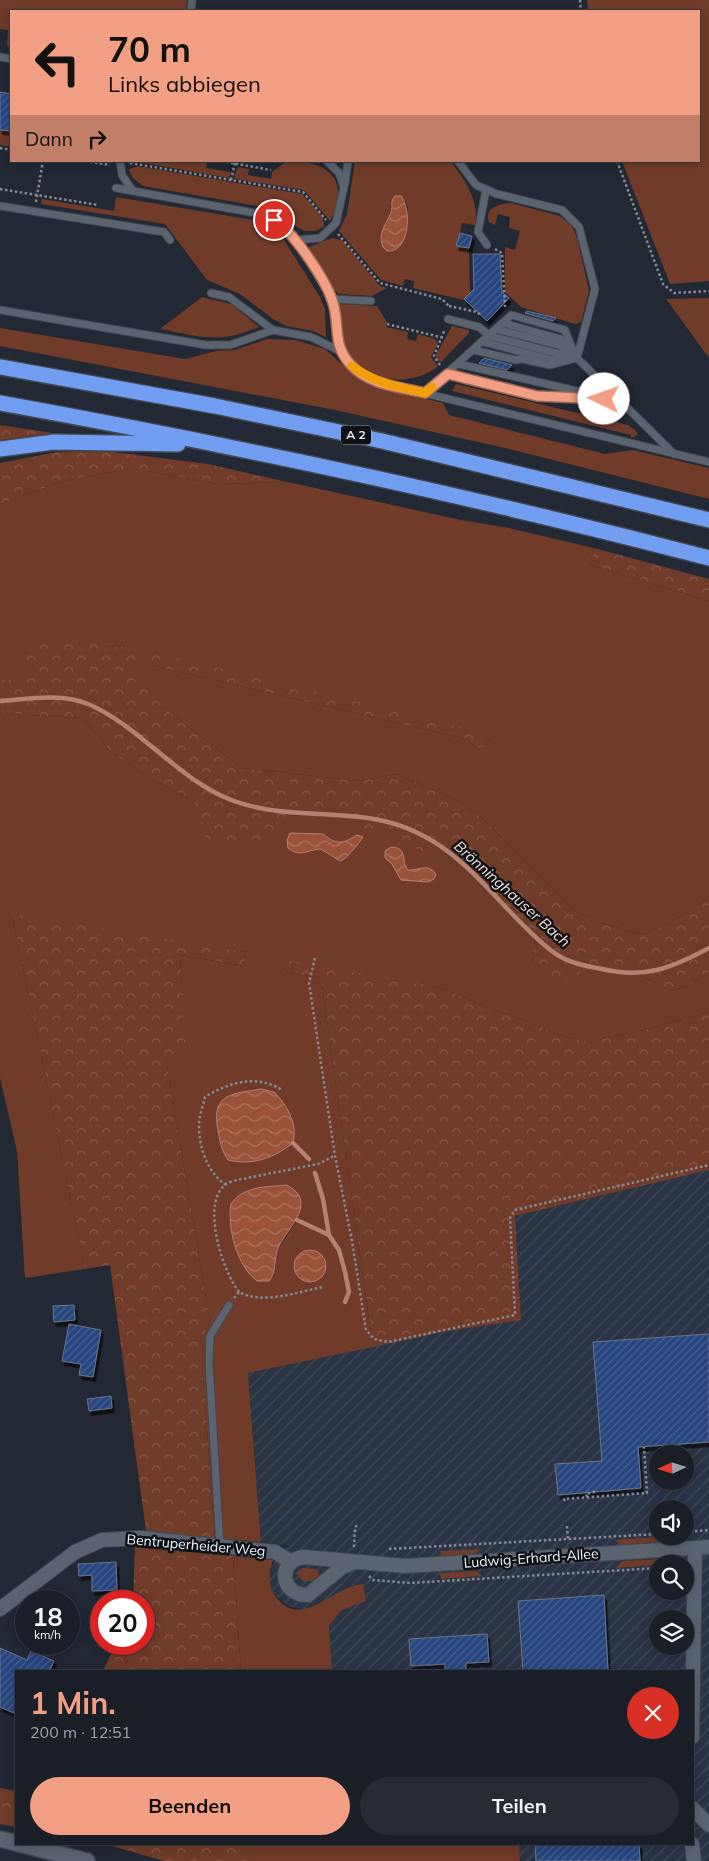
<!DOCTYPE html>
<html lang="de">
<head>
<meta charset="utf-8">
<style>
	body { margin:0; font-family:Mulish,sans-serif; background:#272b33; color:#f1f3f6; height:100vh; display:flex; flex-direction:column; font-size:19px; white-space:nowrap }
	* { box-sizing:border-box; margin:0 }
	p { font-size:16px; color:#9fa2a7 }
	.icon { flex:none; width:28px; height:28px; fill:none; stroke:currentColor; stroke-width:2; stroke-linecap:round; stroke-linejoin:round }
	.map { position:relative; flex:1; overflow:hidden }
	.panel { position:absolute; left:15px; top:1670px; width:679px; height:175px; display:flex; flex-direction:column; background:#1a1e27; border-radius:0px; box-shadow:0 2px 12px #0003,0 0 0 1px #383c44 }
	.panel>* { flex:none }
	.guide { position:absolute; left:10px; top:10px; width:690px; height:152px; border-radius:0px; box-shadow:0 2px 12px #0003,0 0 0 1px #383c44; background:#f39f83; color:#111; overflow:hidden }
	.needle { width:32px; rotate:266deg }
	.buttons { position:absolute; left:649px; top:1445px; display:grid; gap:10px }
	.buttons a { display:grid; place-items:center; width:45px; height:45px; border-radius:50%; background:#1a1e27; box-shadow:0 2px 12px #0003,0 0 0 1px #383c44; font-size:25px }
	.speed { position:absolute; left:15px; top:1590px; display:flex; gap:10px; font-size:25px; font-weight:700; text-align:center }
	.speed>* { display:grid; place-content:center; width:65px; height:65px; border-radius:50%; background:#1a1e27; box-shadow:0 2px 12px #0003,0 0 0 1px #383c44; line-height:1 }
	.speed small { font-size:12px; font-weight:400 }
	.speed .limit { border:8px solid #d22; background:#fff; color:#111 }
	.pin { position:absolute; display:grid; place-items:center; width:42px; height:42px; color:#fff; margin:-21px; border:2px solid #fff; border-radius:50%; box-shadow:0 1px 5px #0007 }
	.me { position:absolute; width:55px; margin:-28px; rotate:273deg; stroke-linejoin:round; filter:drop-shadow(0 0 4px #0008) }
	.turn { display:flex; align-items:center; gap:18px; height:105px; padding:0 15px; font-size:22px }
	.turn .icon { width:65px; height:65px; stroke-width:2.5 }
	.turn b { display:block; font-size:35px; line-height:42px }
	.then { display:flex; align-items:center; height:48px; padding:0 15px; background:#0003; gap:10px; font-size:19px }
	.round { display:grid; place-items:center; flex:none; width:52px; height:52px; border-radius:26px; background:#272b33 }
	.summary { display:flex; align-items:center; justify-content:space-between; height:85px; padding:0 15px }
	h1 { font-size:30px; font-weight:700; line-height:38px; color:#f39f83 }
	.cta { display:flex; gap:10px; margin-top:auto; padding:10px 15px }
	.cta a { flex:1; height:58px; border-radius:30px; background:#f39f83; color:#111; font-size:20px; font-weight:700; line-height:58px; text-align:center }
	.cta a+a { background:#272b33; color:#f1f3f6 }
	.map>svg:first-child { display:block }
	.industrial { fill:url(#industrial-furrows); fill-rule:evenodd }
	.grass { fill:#703b29; fill-rule:evenodd }
	.forest { fill:url(#forest-crowns) }
	.water { fill:url(#water-waves); stroke:#b38273 }
	.lines { fill:none; stroke-linecap:round; stroke-linejoin:round }
	.stream { stroke:#b38273; stroke-width:4.5 }
	.building { fill:url(#building-hatch); stroke:#6d7584; filter:url(#shadow) }
	.service-casing { stroke:#414751; stroke-width:9 }
	.minor-casing { stroke:#414751; stroke-width:16 }
	.secondary-casing { stroke:#414751; stroke-width:18 }
	.motorway-casing { stroke:#414751; stroke-width:18 }
	.path { stroke:#858a94; stroke-width:2.5; stroke-dasharray:2.5 2.5; stroke-linecap:butt }
	.service { stroke:#5b6371; stroke-width:7 }
	.minor { stroke:#5b6371; stroke-width:14 }
	.secondary { stroke:#5b6371; stroke-width:15 }
	.motorway { stroke:#719ef0; stroke-width:15 }
	.route-casing { stroke:#9e6755; stroke-width:12 }
	.route { stroke:#f39f83; stroke-width:9 }
	.slow { stroke:#f59e0b; stroke-width:9 }
	.labels { text-anchor:middle; stroke-width:5; stroke-linejoin:round; paint-order:stroke }
	.shield { fill:#0e1116; stroke:#a9aeb5; stroke-width:1 }
	.shield-label { font-size:12px; font-weight:bold; fill:#ecf1f9 }
	.street-label { font-size:14px; fill:#ecf1f9; stroke:#0e1116 }
	.water-label { font-size:15px; font-style:italic; fill:#f5dfd8; stroke:#0e1116 }
</style>
</head>
<body>
<div class="map">
<svg width="709" height="1861" viewBox="0 0 709 1861">
	<defs>
		<pattern id="industrial-furrows" width="10" height="10" patternUnits="userSpaceOnUse" patternTransform="scale(1.25)"><rect width="10" height="10" fill="#2a3445"/><path d="M-1 1l2-2M0 10L10 0M9 11l2-2" fill="none" stroke="#3f4857"/></pattern>
		<pattern id="forest-crowns" width="20" height="18" patternUnits="userSpaceOnUse" patternTransform="scale(1.25)"><rect width="20" height="18" fill="#703b29"/><path d="M2 6a3 3 0 1 1 6 0M12 15a3 3 0 1 1 6 0" fill="none" stroke="#855849"/></pattern>
		<pattern id="water-waves" width="16" height="10" patternUnits="userSpaceOnUse" patternTransform="scale(1.25)"><rect width="16" height="10" fill="#9a5239"/><path d="M0 5q4-4 8 0t8 0" fill="none" stroke="#ad7460"/></pattern>
		<pattern id="building-hatch" width="6" height="6" patternUnits="userSpaceOnUse" patternTransform="scale(1.25)"><rect width="6" height="6" fill="#27457f"/><path d="M-1 1l2-2M0 6l6-6M5 7l2-2" fill="none" stroke="#466092"/></pattern>
		<filter id="shadow"><feDropShadow dx="2.5" dy="4.5" stdDeviation="0" flood-color="#0009"/></filter>
	</defs>
	<rect width="100%" height="100%" fill="#222834"/>
	<!-- industrial -->
	<path class="industrial" d="M709 1170V1861H520L519 1844H692V1671H332L329 1626 342 1610 365 1601 363 1584 346 1587 317 1607 303 1610 288 1606 276 1596 272 1590 269 1575 271 1568 282 1550 290 1546 261 1542 248 1373 442 1332 521 1320 515 1216ZM658 1454H685V1481H658ZM658 1509H685V1536H658ZM658 1564H685V1591H658ZM658 1619H685V1646H658Z"/>
	<!-- grass -->
	<g class="grass">
		<polygon points="0,0 187,0 186,11 11,11 11,51 7,44 8,30 0,29"/>
		<polygon points="587,0 709,0 709,281 670,284 622,161 699,161 699,11 588,11"/>
		<polygon points="0,130 11,132 11,147 0,145"/>
		<polygon points="133,161 207,161 206,168 231,172 230,176 228,178"/>
		<path d="M287 161C329 161 351 179 330 221L304 190 236 179 234 176 238 167 249 169 248 175 271 179 272 172Z"/>
		<path d="M355 161H451C465 182 480 200 475 225L462 223 457 245 469 248 470 293 463 300 413 288 414 281 405 279 403 286 381 280 339 231 347 214ZM405 200 408 208 406 224 381 244C382 229 391 217 391 204Z"/>
		<polygon points="138,166 302,194 323,217 324,227 315,231 304,231 263,207 143,186 132,177 129,169"/>
		<polygon points="116,197 253,220 268,225 284,240 320,297 325,309 326,337 313,331 286,326 273,319 240,294 207,280 165,224 41,204 42,199 114,211"/>
		<path d="M511 203 560 216 572 226 577 238 589 291 581 322 575 324 521 307 505 292V247L515 250 520 231 509 228 510 217 498 214 495 225 489 222C484 208 499 204 511 203Z"/>
		<polygon points="332,238 342,240 380,286 387,288 372,296 339,294 332,288 307,248"/>
		<path d="M202 297 231 304 259 327C218 344 202 337 160 329Z"/>
		<polygon points="709,298 709,358 666,299"/>
		<path d="M339 304 377 306 387 322 386 327 408 332 407 339 416 341 418 334 435 339 438 343 431 357 438 366C412 388 362 384 347 350 341 336 342 318 339 304Z"/>
		<polygon points="452,326 469,330 469,333 441,362 436,359 436,355"/>
		<polygon points="0,328 185,359 216,351 235,350 267,339 295,340 325,349 356,377 372,386 443,403 449,415 605,454 633,450 709,468 709,499 505,448 335,410 0,346"/>
		<polygon points="456,384 628,425 636,431 638,435 631,438 631,435 452,391"/>
		<polygon points="117,471 148,471 217,484 288,482 461,520 509,528 594,548 590,565 709,601 709,897 680,917 643,935 601,923 573,910 482,818 455,799 397,774 359,781 242,768 163,707 137,678 137,667 151,665 466,739 477,748 494,744 485,737 129,646 100,647 33,679 0,680 0,504 63,481"/>
		<path d="M8 714 83 718 112 753 151 779 194 801 286 815 353 817 438 847 470 873 535 938 532 965 580 967 605 973 639 975 673 991 689 985 709 971V1012L644 1030 589 1042 564 1036 437 987 283 972 321 978 373 1347 248 1373 261 1542 215 1538 202 1361 203 1337 210 1322 166 1059 185 1053 180 955 244 966 246 952 13 919 85 1269 25 1278 17 1151 0 1078V722ZM286 1185 297 1220 278 1249 275 1260 235 1243 230 1209 249 1190Z"/>
		<polygon points="659,1537 659,1543 622,1545 615,1540"/>
		<polygon points="481,1549 475,1554 441,1557 440,1551"/>
		<path d="M233 1556 273 1560C269 1572 268 1583 274 1594 300 1634 333 1585 363 1584L366 1601 342 1610 329 1626 332 1670 350 1671H241Z"/>
		<polygon points="659,1559 657,1565 616,1568 622,1561"/>
		<polygon points="302,1568 317,1569 319,1576 312,1581 303,1581 296,1573"/>
		<polygon points="476,1571 482,1576 441,1579 440,1573"/>
		<polygon points="252,1844 519,1844 520,1861 253,1861"/>
	</g>
	<!-- forest -->
	<g class="forest">
		<polygon points="0,425 59,434 0,440"/>
		<polygon points="97,450 208,464 287,482 217,484 148,471 117,471 63,481 0,504 0,463 57,452"/>
		<polygon points="594,548 709,579 709,601 590,565"/>
		<polygon points="90,637 100,647 129,646 465,728 485,737 494,744 477,748 466,739 151,665 137,668 138,678 163,707 242,768 359,781 397,774 455,799 482,818 573,910 601,923 643,935 680,917 709,897 709,971 689,985 673,991 639,975 605,973 580,967 580,978 556,987 538,979 532,965 535,938 470,873 438,847 426,852 358,826 352,817 286,815 267,842 207,840 194,801 151,779 112,753 83,718 8,714 0,722 0,680 33,678 19,657 28,643"/>
		<polygon points="22,915 246,952 244,966 180,955 186,1053 166,1059 210,1322 203,1337 202,1361 215,1538 146,1531 110,1265 85,1269 13,919"/>
		<polygon points="281,959 437,987 564,1036 589,1042 644,1030 709,1012 709,1170 515,1216 521,1320 442,1332 373,1347 321,978 283,972"/>
		<polygon points="135,1547 233,1556 241,1671 103,1671 116,1644 144,1644 144,1601 133,1601"/>
		<polygon points="0,1788 16,1791 16,1827 0,1824"/>
		<polygon points="105,1844 252,1844 253,1861 164,1861"/>
	</g>
	<!-- water -->
	<g class="water">
		<path d="M395 196H401C412 209 410 253 387 251L383 247C377 233 387 224 391 212 393 205 390 201 395 196Z"/>
		<path d="M290 833 323 834C336 845 343 844 357 835L363 837C359 843 346 860 340 861L321 849C306 850 301 858 288 848L287 840Z"/>
		<path d="M391 847C409 848 400 860 408 870 419 871 427 862 436 874L434 879 428 882 401 880 392 864 385 858V851Z"/>
		<path d="M261 1089 274 1092C287 1105 298 1124 293 1143 273 1158 253 1166 228 1160 222 1151 220 1142 218 1131 211 1094 230 1094 261 1089Z"/>
		<path d="M286 1185C322 1202 283 1231 277 1251 274 1261 276 1273 269 1281H257C237 1266 227 1228 231 1204 243 1186 266 1187 286 1185Z"/>
		<circle cx="310" cy="1266" r="16"/>
	</g>
	<g class="lines">
		<!-- stream -->
		<g class="stream">
			<path d="M0 701C28 699 60 693 88 704 140 726 179 781 234 801 294 823 360 804 418 833 474 860 506 916 553 952 568 963 585 966 602 969 645 979 672 968 709 948"/>
			<polyline points="293,1143 309,1159"/>
			<polyline points="315,1173 323,1199 329,1235 339,1250 345,1272 349,1292 345,1302"/>
			<polyline points="297,1220 329,1235"/>
		</g>
	</g>
	<!-- building -->
	<g class="building">
		<polygon points="0,92 11,94 11,131 0,130"/>
		<polygon points="460,233 472,236 469,248 456,246"/>
		<polygon points="473,254 500,254 502,292 509,298 487,321 464,299 474,289"/>
		<polygon points="527,311 556,318 553,321 525,313"/>
		<polygon points="484,358 512,365 507,370 479,363"/>
		<polygon points="74,1305 75,1320 54,1322 53,1306"/>
		<polygon points="69,1324 101,1330 93,1377 79,1375 81,1364 62,1361"/>
		<polygon points="709,1334 709,1442 638,1447 641,1488 558,1495 555,1464 602,1461 593,1342"/>
		<polygon points="111,1396 112,1408 89,1411 87,1399"/>
		<polygon points="116,1562 117,1590 92,1591 92,1575 79,1576 78,1564"/>
		<polygon points="604,1595 608,1671 523,1671 518,1601"/>
		<polygon points="487,1634 489,1662 466,1663 466,1671 445,1671 445,1664 411,1666 409,1639"/>
		<polygon points="0,1648 27,1660 31,1651 54,1661 50,1670 52,1671 16,1671 16,1714 0,1707"/>
		<polygon points="535,1844 639,1844 640,1861 536,1861"/>
	</g>
	<g class="lines">
		<!-- service casing -->
		<g class="service-casing">
			<g id="service">
				<polyline points="191,11 192,0"/>
				<polyline points="0,57 11,59"/>
				<polyline points="120,161 122,175 132,190"/>
				<polyline points="458,161 476,185 497,194 562,210 579,227 595,289 577,358"/>
				<polyline points="345,183 348,161"/>
				<polyline points="116,188 266,215 284,226 297,240 332,299 340,351"/>
				<polyline points="486,190 478,232 487,245"/>
				<polyline points="0,206 164,232 170,240"/>
				<polyline points="297,240 320,238 336,223 344,187 339,173 327,161"/>
				<polyline points="211,293 229,297 273,330"/>
				<polyline points="332,299 371,301"/>
				<polyline points="0,310 206,345 230,345 273,330 311,337 340,351 351,366 374,381 709,462"/>
				<polyline points="448,319 479,327 490,336 571,357"/>
				<polyline points="503,323 561,339 568,348"/>
				<polyline points="496,329 559,345 577,358 674,454"/>
				<polyline points="484,342 552,360 561,359"/>
				<polyline points="474,350 516,360 522,359 550,365 576,358"/>
				<polyline points="459,364 599,396"/>
				<polyline points="448,374 537,396 621,400"/>
				<polyline points="425,393 511,315 565,330 576,358"/>
				<polyline points="220,1546 209,1363 210,1336 229,1305"/>
			</g>
		</g>
		<!-- minor casing -->
		<g class="minor-casing">
			<g id="minor">
				<path d="M354 1562 341 1568 308 1595C281 1596 276 1562 303 1557L405 1566 709 1547"/>
				<polyline points="0,1609 75,1552 102,1540 141,1538 275,1552 291,1562"/>
				<polyline points="692,1737 695,1548"/>
				<polyline points="692,1808 709,1825"/>
				<polyline points="692,1844 694,1861"/>
			</g>
		</g>
		<!-- secondary casing -->
		<g class="secondary-casing">
			<g id="secondary">
				<polyline points="0,1839 16,1843"/>
				<polyline points="19,1844 87,1861"/>
			</g>
		</g>
		<!-- motorway casing -->
		<g class="motorway-casing">
			<g id="motorway">
				<polyline points="0,367 215,406 382,441 709,520"/>
				<path d="M0 403C238 446 475 497 709 558"/>
				<polyline points="0,449 54,442 178,444"/>
			</g>
		</g>
		<!-- path -->
		<g class="path">
			<polyline points="580,0 581,11"/>
			<polyline points="0,148 11,150"/>
			<polyline points="85,161 110,165"/>
			<polyline points="221,161 271,170"/>
			<polyline points="617,161 663,284 674,293 709,291"/>
			<polyline points="130,163 303,192 326,220"/>
			<polyline points="231,180 235,163"/>
			<polyline points="0,189 98,205"/>
			<polyline points="36,202 43,161"/>
			<polyline points="338,234 380,283 442,299 449,306"/>
			<polyline points="495,249 502,253 505,307"/>
			<polyline points="449,306 477,312 481,316"/>
			<polyline points="387,324 444,338"/>
			<polyline points="440,365 434,356 445,329"/>
			<polyline points="315,958 309,983 335,1156 352,1241 366,1330 374,1339 388,1342 515,1315 510,1218 515,1210 709,1165"/>
			<path d="M226 1185C207 1172 199 1148 199 1125 199 1116 203 1106 205 1097 229 1082 257 1074 282 1090"/>
			<path d="M239 1292C223 1272 200 1203 226 1184 229 1182 234 1181 237 1180L318 1164 334 1156"/>
			<path d="M234 1298 239 1292C263 1305 297 1292 323 1287"/>
			<polyline points="587,1497 586,1494 597,1491"/>
			<polyline points="565,1501 564,1499 647,1493 644,1447"/>
			<polyline points="567,1526 568,1540"/>
			<polyline points="685,1532 709,1530"/>
			<polyline points="354,1547 355,1528 358,1523"/>
			<polyline points="389,1549 658,1534"/>
			<polyline points="369,1576 373,1580 410,1583 658,1568"/>
		</g>
		<!-- service -->
		<use href="#service" class="service"/>
		<!-- minor -->
		<use href="#minor" class="minor"/>
		<!-- secondary -->
		<use href="#secondary" class="secondary"/>
		<!-- motorway -->
		<use href="#motorway" class="motorway"/>
	</g>
	<g class="lines">
		<!-- route casing -->
		<g class="route-casing">
			<path id="route" d="M274 220C293 231 325 279 332 300 341 324 331 344 351 365 369 385 400 387 425 393L448 374 537 396 604 399"/>
		</g>
		<!-- route -->
		<use href="#route" class="route"/>
		<!-- slow -->
		<path class="slow" d="M352 366C374 383 398 387 425 393L432 387"/>
	</g>
	<g class="labels">
		<!-- shield labels -->
		<rect class="shield" x="341" y="425.5" width="30" height="19" rx="4"/>
		<g class="shield-label">
			<text x="356" y="439">A 2</text>
		</g>
		<!-- street labels -->
		<g class="street-label">
			<text transform="translate(196 1545) rotate(5)" y="5">Bentruperheider Weg</text>
			<text transform="translate(531 1558) rotate(-4)" y="5">Ludwig-Erhard-Allee</text>
		</g>
		<!-- water labels -->
		<g class="water-label">
			<text transform="translate(512 894) rotate(42)" y="5">Brönninghauser Bach</text>
		</g>
	</g>
</svg>
<div class="buttons">
<a><svg class="needle" viewBox="-14 -14 28 28"><path d="M0-13l5 13h-10z" fill="#e53935"/><path d="M0 13l5-13h-10z" fill="#9fa2a7"/></svg></a>
<a><svg class="icon" aria-label="sound" viewBox="0 0 24 24"><path d="M4 9h4l5-4v14l-5-4H4zM17 9q2 3 0 6"/></svg></a>
<a><svg class="icon" aria-label="search" viewBox="0 0 24 24"><circle cx="10" cy="10" r="6"/><path d="M15 15l6 6"/></svg></a>
<a><svg class="icon" aria-label="layers" viewBox="0 0 24 24"><path d="M12 4l9 5-9 5-9-5zM3 14l9 5 9-5"/></svg></a>
</div>
<div class="speed"><div>18<small>km/h</small></div><div class="limit">20</div></div>
<div class="pin" style="left:274px;top:220px;background:#d93025"><svg class="icon" aria-label="arrive" viewBox="0 0 24 24"><path d="M6 21V4h12l-3 4 3 4H6"/></svg></div>
<svg class="me" style="left:604px;top:399px" viewBox="-20 -20 40 40"><circle r="19" fill="#fff"/><path d="M0-13L10 11 0 6-10 11z" fill="#f39f83"/></svg>
<div class="guide">
<div class="turn"><svg class="icon" aria-label="left" viewBox="0 0 24 24"><path d="M17 20v-9H6M10 6l-5 5 5 5"/></svg><div><b>70 m</b>Links abbiegen</div></div>
<div class="then">Dann<svg class="icon" aria-label="right" viewBox="0 0 24 24"><path d="M7 20v-9h11M14 6l5 5-5 5"/></svg></div>
</div>
<section class="panel">
<div class="summary"><div><h1>1 Min.</h1><p>200 m · 12:51</p></div><a class="round" style="background:#d93025;color:#fff"><svg class="icon" aria-label="close" viewBox="0 0 24 24"><path d="M6 6l12 12M18 6L6 18"/></svg></a></div>
<div class="cta"><a>Beenden</a><a>Teilen</a></div>
</section>
</div>
</body>
</html>
